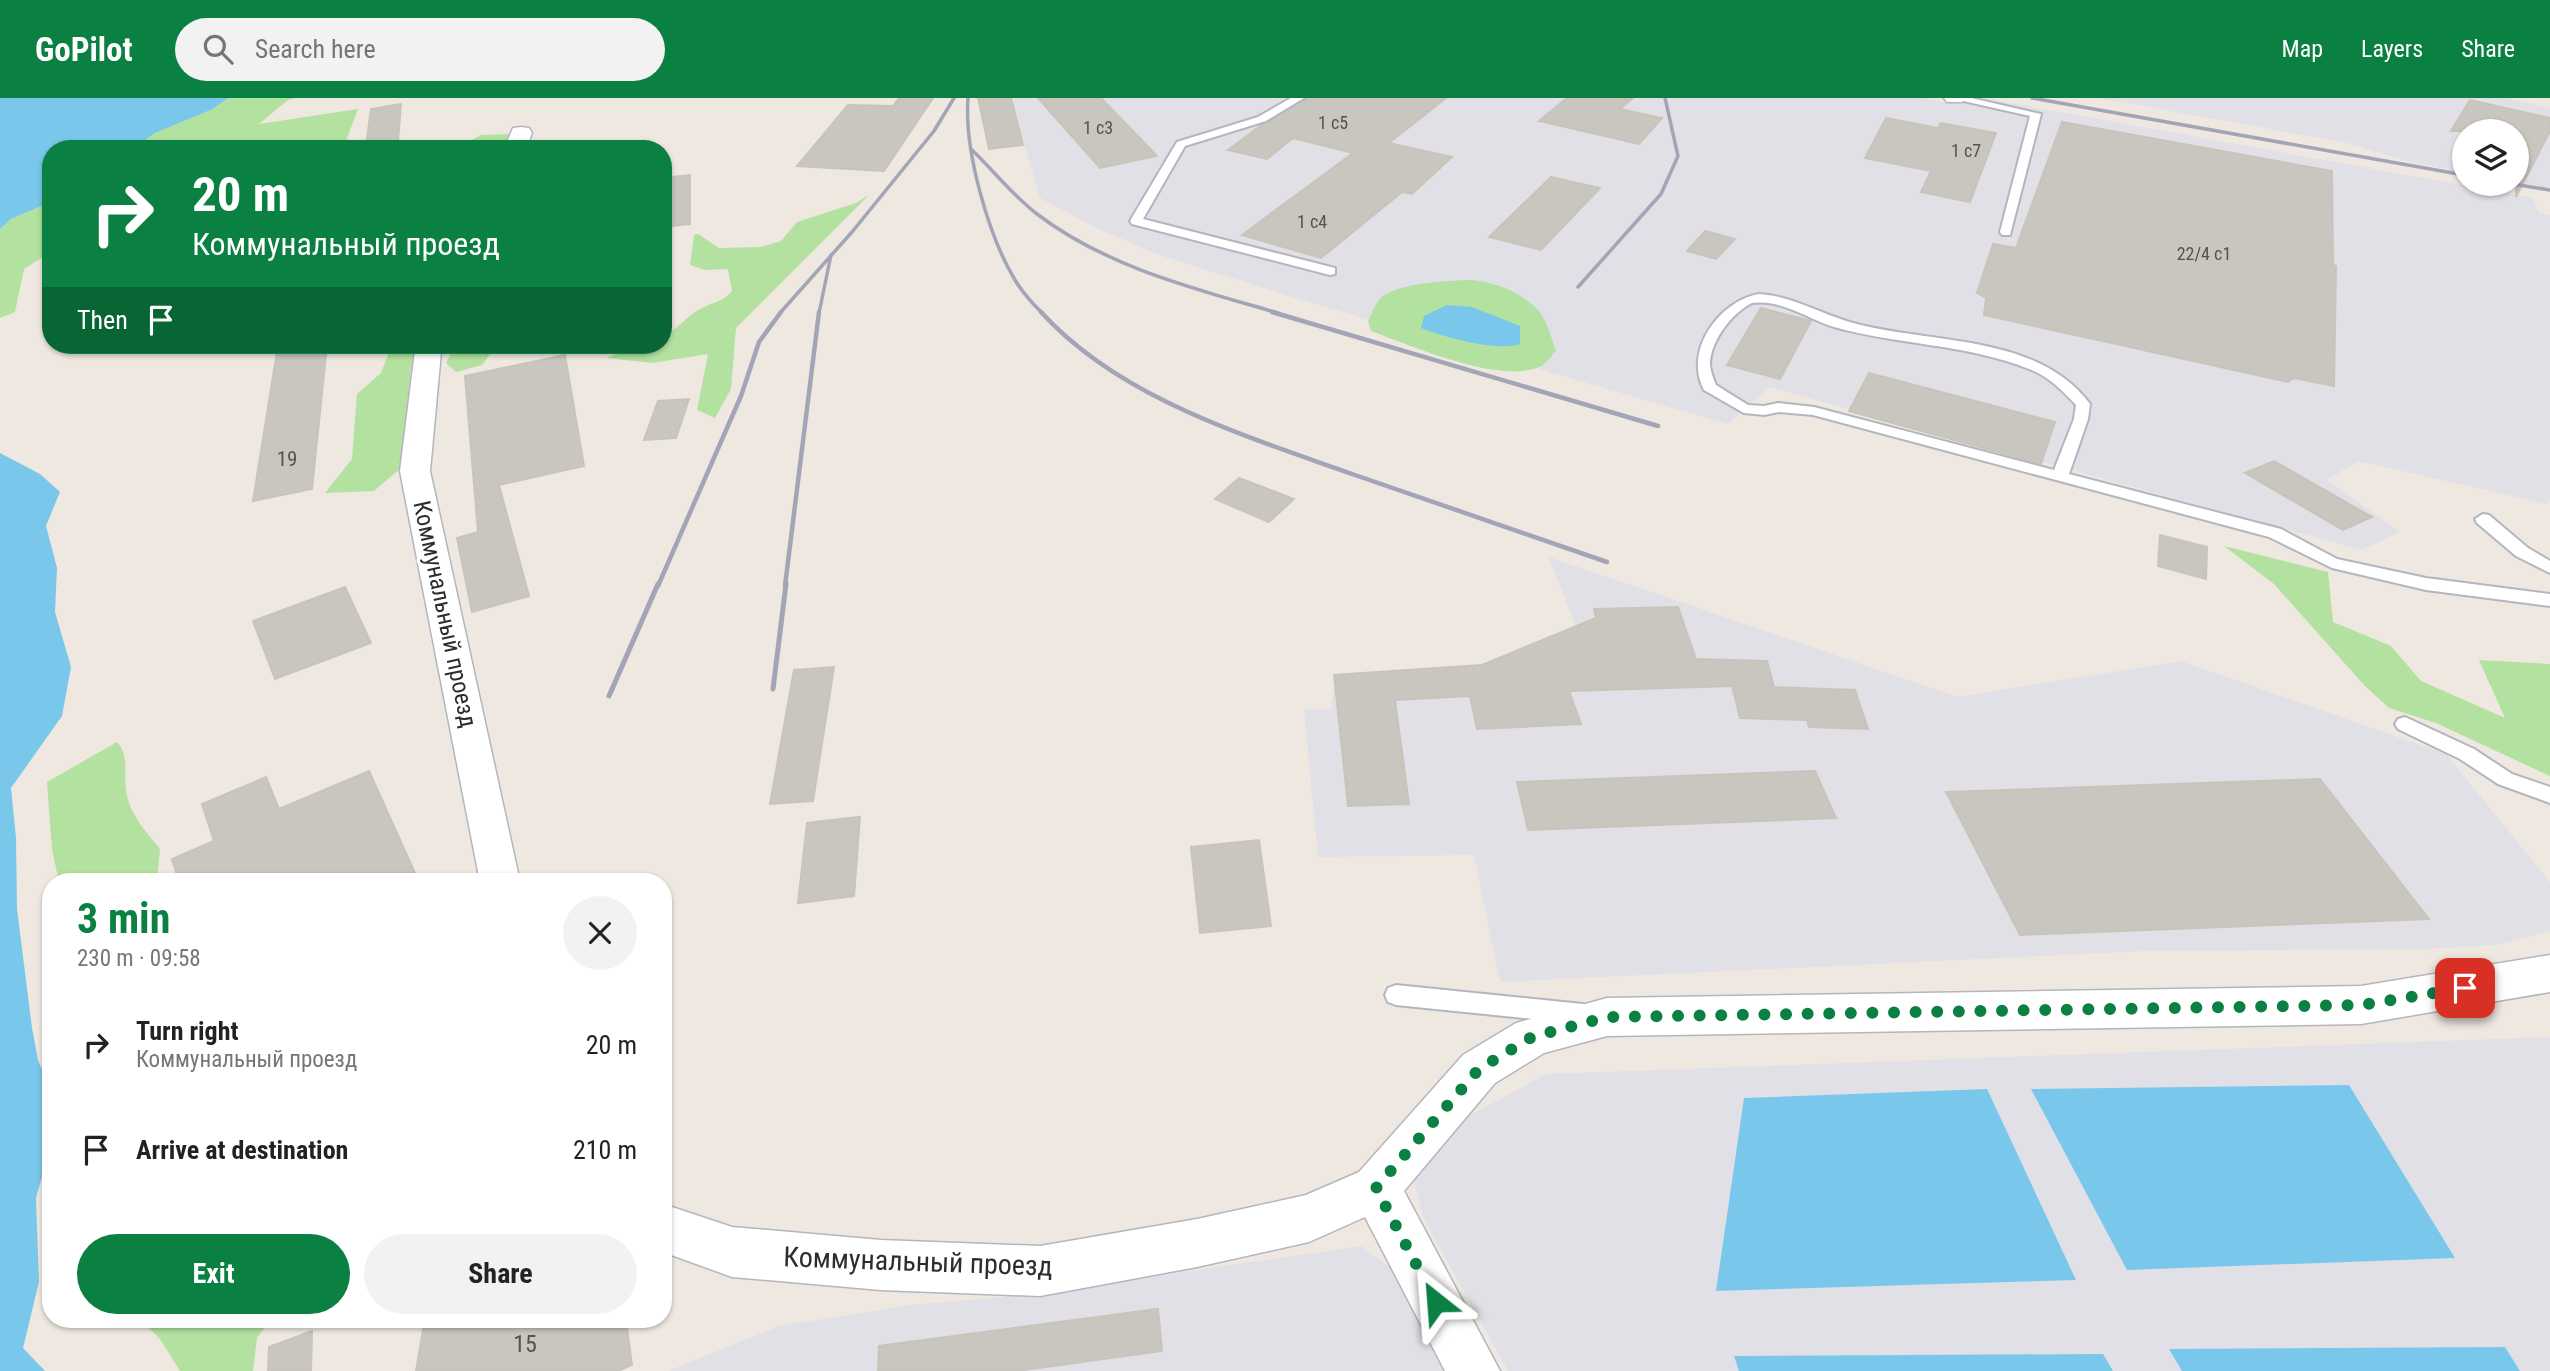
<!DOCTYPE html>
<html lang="en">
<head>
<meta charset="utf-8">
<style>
	body { margin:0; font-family:"Roboto Condensed",sans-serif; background:#f2f2f2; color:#222; height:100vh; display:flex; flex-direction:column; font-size:26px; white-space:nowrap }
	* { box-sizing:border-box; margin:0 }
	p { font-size:23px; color:#767676 }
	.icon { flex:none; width:38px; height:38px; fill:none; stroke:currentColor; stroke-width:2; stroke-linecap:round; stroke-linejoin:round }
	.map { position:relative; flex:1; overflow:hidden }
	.drawer { position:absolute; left:42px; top:775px; width:630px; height:455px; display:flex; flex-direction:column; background:#fff; border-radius:28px; box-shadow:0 2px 5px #0004 }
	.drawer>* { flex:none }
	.hud { position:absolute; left:42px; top:42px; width:630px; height:214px; border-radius:28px; box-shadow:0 2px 5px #0004; background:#0b8043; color:#fff; overflow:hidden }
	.tools { position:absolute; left:2452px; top:21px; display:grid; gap:14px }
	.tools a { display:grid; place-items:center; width:77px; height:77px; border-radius:50%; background:#fff; box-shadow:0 2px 5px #0004; font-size:35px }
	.pin { position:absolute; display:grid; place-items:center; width:60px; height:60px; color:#fff; margin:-30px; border-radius:14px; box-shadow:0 4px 10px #0006 }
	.me { position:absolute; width:77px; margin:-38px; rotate:332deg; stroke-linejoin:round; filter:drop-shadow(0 0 5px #0008) }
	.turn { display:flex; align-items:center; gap:24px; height:147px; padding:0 35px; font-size:32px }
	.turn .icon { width:91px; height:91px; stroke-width:2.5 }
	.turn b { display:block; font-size:49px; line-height:60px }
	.then { display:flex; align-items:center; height:66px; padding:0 35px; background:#0003; gap:14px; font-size:26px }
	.round { display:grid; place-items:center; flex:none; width:74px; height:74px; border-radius:37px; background:#f2f2f2 }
	.summary { display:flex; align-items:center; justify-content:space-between; height:119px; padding:0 35px }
	h1 { font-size:42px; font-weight:700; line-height:52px; color:#0b8043 }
	.button { display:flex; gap:14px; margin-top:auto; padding:14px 35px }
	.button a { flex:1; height:80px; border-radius:42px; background:#0b8043; color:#fff; font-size:28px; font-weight:700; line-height:80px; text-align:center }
	.button a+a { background:#f2f2f2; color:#222 }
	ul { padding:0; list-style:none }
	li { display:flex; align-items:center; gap:21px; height:105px; padding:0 35px }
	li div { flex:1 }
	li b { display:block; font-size:26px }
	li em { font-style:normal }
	header { display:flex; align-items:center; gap:42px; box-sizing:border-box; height:98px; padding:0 35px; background:#0b8043; color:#fff }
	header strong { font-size:33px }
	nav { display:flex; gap:38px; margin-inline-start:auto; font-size:24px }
	.search { width:490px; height:63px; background:#f2f2f2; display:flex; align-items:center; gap:18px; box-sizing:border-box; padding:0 24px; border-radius:38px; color:#767676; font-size:26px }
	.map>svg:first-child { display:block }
	.industrial { fill:#e2e0e7 }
	.green { fill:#b3e1a0 }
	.water { fill:#79c7ea }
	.building { fill:#c9c5bf; stroke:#c9c4ba; stroke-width:2 }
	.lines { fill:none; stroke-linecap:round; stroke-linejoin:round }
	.lane-casing { stroke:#b3b6bf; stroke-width:4 }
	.street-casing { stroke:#b3b6bf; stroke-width:3 }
	.lane { fill:#fff; fill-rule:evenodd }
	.street { fill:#fff; fill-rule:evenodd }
	.rail-far2 { stroke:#a3a5b6; stroke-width:3.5 }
	.rail-far1 { stroke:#a3a5b6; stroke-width:4.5 }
	.rail { stroke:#a3a5b6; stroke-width:5 }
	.route { stroke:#0b8043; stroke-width:12; stroke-dasharray:0 21.6 }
	.labels { text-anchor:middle; stroke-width:7; stroke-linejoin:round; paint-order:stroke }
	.far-number-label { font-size:18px; fill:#545352 }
	.number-label { font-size:21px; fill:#545352 }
	.street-label { font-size:24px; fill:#2d2d2d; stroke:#fff }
	.near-number-label { font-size:24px; fill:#545352 }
	.near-street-label { font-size:28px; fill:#2d2d2d; stroke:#fff }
</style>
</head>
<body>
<header>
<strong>GoPilot</strong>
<div class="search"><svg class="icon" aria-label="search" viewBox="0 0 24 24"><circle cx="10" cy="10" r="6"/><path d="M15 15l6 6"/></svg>Search here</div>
<nav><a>Map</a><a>Layers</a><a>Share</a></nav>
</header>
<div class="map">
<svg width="2550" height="1273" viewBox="0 0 2550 1273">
	<rect width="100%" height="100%" fill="#eee8e0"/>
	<!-- industrial -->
	<g class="industrial">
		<polygon points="1011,0 1923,0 1949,5 1954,0 1984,0 2533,100 2538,114 2550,117 2550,401 2547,406 2358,363 2327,382 2400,434 2364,451 2369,454 1769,289 1728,326 1315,206 1162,158 1094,129 1040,100"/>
		<polygon points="2097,0 2507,0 2550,10 2550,90 2517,84 2516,33 2464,33 2464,75 2403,62 2343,44"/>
		<polygon points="1549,459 1958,599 2181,563 2446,656 2550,784 2550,833 2497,847 2425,851 2146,853 1500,884 1474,757 1318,759 1304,611 1331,611 1335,577 1482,567 1576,529"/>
		<polygon points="2550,939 2550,1273 1508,1273 1423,1119 1412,1074 1429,1040 1546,976"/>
		<polygon points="1361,1148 1403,1179 1450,1273 668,1273 779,1228 910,1207 1028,1197"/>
	</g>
	<!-- green -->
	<g class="green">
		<polygon points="228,0 296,0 288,2 259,26 358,11 343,51 132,51 155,35 213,11"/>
		<polygon points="513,36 507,51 455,51 481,37"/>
		<path d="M869 97 736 230 731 291 715 320 697 312 708 256 652 265 606 260 640 247H663V238C679 231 687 217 702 210 714 204 722 204 732 193L728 171 705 172 690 167 694 137 698 136 719 150 760 149 781 143 797 124 856 105Z"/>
		<polygon points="51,104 51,154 24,171 15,214 0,220 0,131 11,121"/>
		<path d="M1467 182C1492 182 1525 195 1541 216 1548 226 1551 240 1556 252 1551 258 1548 264 1541 268 1502 288 1410 247 1371 233L1368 223C1371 217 1374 209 1378 203 1391 185 1446 183 1467 182Z"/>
		<polygon points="392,247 422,247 411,270 401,370 374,393 325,395 352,361 357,296 381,275"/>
		<polygon points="455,247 497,247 482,267 456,274 446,265"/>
		<polygon points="2224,448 2328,474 2333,524 2391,548 2421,583 2505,620 2479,562 2550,566 2550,678 2436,625 2389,610 2365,588 2274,486"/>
		<path d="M117 644C131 659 122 680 127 698 132 719 147 735 160 751L157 784H59L52 751 47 684Z"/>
		<polygon points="141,1222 270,1222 257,1240 253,1273 180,1273 160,1241"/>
	</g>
	<!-- water -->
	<g class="water">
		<polygon points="0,0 228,0 213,11 155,35 132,51 51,51 51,104 11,121 0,131"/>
		<path d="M1447 207 1472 209 1520 228V246C1498 254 1444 239 1421 230L1424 218Z"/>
		<polygon points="0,355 40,376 60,394 46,428 57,470 55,514 71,569 62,618 11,690 16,740 17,811 32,930 38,962 51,994 51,1047 36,1100 39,1184 23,1250 45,1273 0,1273"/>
		<polygon points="2349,987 2455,1160 2127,1172 2031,991"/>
		<polygon points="1987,991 2076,1182 1716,1193 1744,1000"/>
		<polygon points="2505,1249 2520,1273 2182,1273 2169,1251"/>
		<polygon points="2103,1256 2113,1273 1739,1273 1734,1258"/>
	</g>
	<!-- building -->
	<g class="building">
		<polygon points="899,0 933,0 884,73 797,68 848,7 893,8"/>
		<polygon points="978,0 1011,0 1023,47 989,51"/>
		<polygon points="1038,0 1101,0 1157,58 1100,70"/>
		<polygon points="1306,0 1446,0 1389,45 1452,59 1412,96 1402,94 1321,160 1242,137 1353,55 1293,40 1267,61 1228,52 1260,28"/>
		<polygon points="1567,0 1633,0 1620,11 1662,20 1639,46 1539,23"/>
		<polygon points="2470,2 2550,20 2550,33 2516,99 2516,33 2451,33"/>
		<polygon points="401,6 398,43 366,48 371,11"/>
		<polygon points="1886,20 1938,30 1941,25 1996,35 1970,104 1921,94 1931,73 1865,60"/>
		<polygon points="2062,24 2332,73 2333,167 2336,168 2334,288 2294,280 2288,284 1984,217 1986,200 1977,195 1993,146 2016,150"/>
		<polygon points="690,77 690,126 663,129 663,80"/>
		<polygon points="1551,79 1600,90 1541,152 1489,139"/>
		<polygon points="1705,133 1735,141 1716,161 1687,153"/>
		<polygon points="1761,210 1811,223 1780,281 1727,267"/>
		<polygon points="278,247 327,247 312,391 253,403"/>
		<polygon points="565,257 584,368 499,387 529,498 472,514 457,440 478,434 465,278"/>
		<polygon points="1869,275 2055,324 2041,366 1849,313"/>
		<polygon points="689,301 676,340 644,342 658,303"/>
		<polygon points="2274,363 2372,419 2343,432 2245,375"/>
		<polygon points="1239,380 1294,401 1269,424 1215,401"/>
		<polygon points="2160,437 2207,449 2206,481 2158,468"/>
		<polygon points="345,489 371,545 275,581 253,523"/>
		<polygon points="1678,509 1696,561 1767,563 1774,589 1855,592 1868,631 1809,629 1807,622 1740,620 1732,588 1569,593 1581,626 1477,631 1470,598 1395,602 1409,706 1348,708 1334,577 1482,567 1596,520 1594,511"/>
		<polygon points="834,569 813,703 770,706 794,572"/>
		<polygon points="369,673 419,784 179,784 172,761 214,743 202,706 266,679 279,711"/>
		<polygon points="1815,673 1836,720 1528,732 1517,684"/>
		<polygon points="2320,681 2429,821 2020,837 1946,694"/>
		<polygon points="860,719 854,798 798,805 807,725"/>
		<polygon points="1259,742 1271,828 1200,835 1191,749"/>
		<polygon points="1158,1211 1162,1253 1017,1273 878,1273 879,1248"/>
		<polygon points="436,1222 626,1222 632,1267 618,1273 416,1273 424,1226"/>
		<polygon points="312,1233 311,1273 268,1273 269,1249"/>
	</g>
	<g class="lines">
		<!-- lane casing -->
		<g class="lane-casing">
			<g id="lane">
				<polygon points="1291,0 1304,0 1266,23 1185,48 1143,121 1335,170 1335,176 1330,177 1132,126 1130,123 1177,44 1258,19"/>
				<polygon points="1950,0 1971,0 2041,16 2010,137 2002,137 2000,134 2030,18"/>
				<path d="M1759 196C1794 198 1824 218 1857 226 1933 246 2038 236 2090 306L2088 321 2069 376 2281 431 2337 461 2426 480 2550 496V508L2426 492 2332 470 2269 439 1813 317 1779 314 1764 317 1744 315 1704 292C1683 253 1719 203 1759 196ZM1752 205C1781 201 1808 221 1834 229 1898 247 1967 246 2029 271 2048 278 2062 292 2076 307L2074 321 2054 372 1814 309 1778 305 1764 308 1748 307 1716 287C1713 280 1710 272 1710 264 1712 241 1732 215 1752 205Z"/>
				<polygon points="2483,416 2489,417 2528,450 2550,463 2550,475 2516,458 2477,425 2475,421"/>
				<polygon points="2405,619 2474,651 2512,676 2550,689 2550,705 2498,686 2460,661 2398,631 2395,626 2398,621"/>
				<polygon points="1396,887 1583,906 1591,909 1595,916 1591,923 1583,926 1396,907 1388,904 1385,897 1388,890"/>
			</g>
		</g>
		<!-- street casing -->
		<g class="street-casing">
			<g id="street">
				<polygon points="1944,0 1965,0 1962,4 1947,4"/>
				<polygon points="521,29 529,30 532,35 526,51 504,51 513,30"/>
				<polygon points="419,247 446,247 441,254 430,373 520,784 480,784 400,373 415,253"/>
				<polygon points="2550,857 2550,894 2361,926 1607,938 1544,955 1495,985 1404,1093 1500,1273 1445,1273 1365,1119 1309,1144 1197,1169 1040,1198 881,1192 732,1179 663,1154 663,1106 732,1129 881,1142 1040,1148 1197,1121 1306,1097 1359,1074 1463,957 1516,925 1607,900 2361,888"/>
			</g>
		</g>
		<!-- lane -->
		<use href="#lane" class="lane"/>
		<!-- street -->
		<use href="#street" class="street"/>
		<!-- rail-far2 -->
		<g class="rail-far2">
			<path d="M968 0C964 52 988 137 1015 182 1022 194 1032 205 1042 215"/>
			<polyline points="2032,0 2464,77"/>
			<path d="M972 52C994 73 1012 97 1037 116 1106 169 1196 191 1278 215"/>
			<polyline points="2513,86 2550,92"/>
			<polyline points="1578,189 1661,96 1678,58 1665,0"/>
			<polyline points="780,215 852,134 934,33 954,0"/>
			<polyline points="819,215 831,157"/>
		</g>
		<!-- rail-far1 -->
		<g class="rail-far1">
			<path d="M1041 214C1120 301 1246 338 1355 377 1439 406 1523 435 1607 464"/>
			<polyline points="1272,214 1658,328"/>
			<polyline points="658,488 741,298 759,244 781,214"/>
			<polyline points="785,488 819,214"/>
		</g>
		<!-- rail -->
		<g class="rail">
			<polyline points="773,591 786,486"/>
			<polyline points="609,598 658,486"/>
		</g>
	</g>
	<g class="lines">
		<!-- route -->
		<polyline class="route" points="1436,1204 1376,1090 1479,971 1532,939 1607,919 2361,907 2465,890"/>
	</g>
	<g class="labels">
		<!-- far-number labels -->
		<g class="far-number-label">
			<text x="1333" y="31">1 с5</text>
			<text x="1098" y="36">1 с3</text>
			<text x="1966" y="59">1 с7</text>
			<text x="1312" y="130">1 с4</text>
			<text x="2204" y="162">22/4 с1</text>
		</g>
		<!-- number labels -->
		<g class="number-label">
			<text x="287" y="368">19</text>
		</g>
		<!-- street labels -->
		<g class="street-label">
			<text transform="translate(445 516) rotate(78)" y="8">Коммунальный проезд</text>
		</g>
		<!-- near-number labels -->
		<g class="near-number-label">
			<text x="525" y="1254">15</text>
		</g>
		<!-- near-street labels -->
		<g class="near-street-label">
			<text transform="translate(918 1163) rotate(2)" y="10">Коммунальный проезд</text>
		</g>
	</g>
</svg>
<div class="tools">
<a><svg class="icon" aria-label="layers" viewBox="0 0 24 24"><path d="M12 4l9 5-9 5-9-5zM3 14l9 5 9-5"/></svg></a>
</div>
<div class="pin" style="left:2465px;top:890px;background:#d93025"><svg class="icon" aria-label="arrive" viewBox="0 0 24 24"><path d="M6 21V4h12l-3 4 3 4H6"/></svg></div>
<svg class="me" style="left:1436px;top:1204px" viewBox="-20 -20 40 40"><path d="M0-17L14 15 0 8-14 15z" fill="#0b8043" stroke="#fff" stroke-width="4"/></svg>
<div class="hud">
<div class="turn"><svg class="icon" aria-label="right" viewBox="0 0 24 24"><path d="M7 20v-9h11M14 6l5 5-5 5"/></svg><div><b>20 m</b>Коммунальный проезд</div></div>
<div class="then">Then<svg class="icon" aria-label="arrive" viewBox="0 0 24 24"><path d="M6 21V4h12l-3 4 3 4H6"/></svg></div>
</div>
<section class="drawer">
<div class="summary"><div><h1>3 min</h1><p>230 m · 09:58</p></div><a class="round"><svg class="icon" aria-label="close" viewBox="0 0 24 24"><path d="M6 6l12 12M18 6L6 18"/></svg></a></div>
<ul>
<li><svg class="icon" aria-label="right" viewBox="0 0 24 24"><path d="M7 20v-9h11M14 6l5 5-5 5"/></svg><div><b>Turn right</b><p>Коммунальный проезд</p></div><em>20 m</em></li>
<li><svg class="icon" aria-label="arrive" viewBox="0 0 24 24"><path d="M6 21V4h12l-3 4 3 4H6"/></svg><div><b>Arrive at destination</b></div><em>210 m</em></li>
</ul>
<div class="button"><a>Exit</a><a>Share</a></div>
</section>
</div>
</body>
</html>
